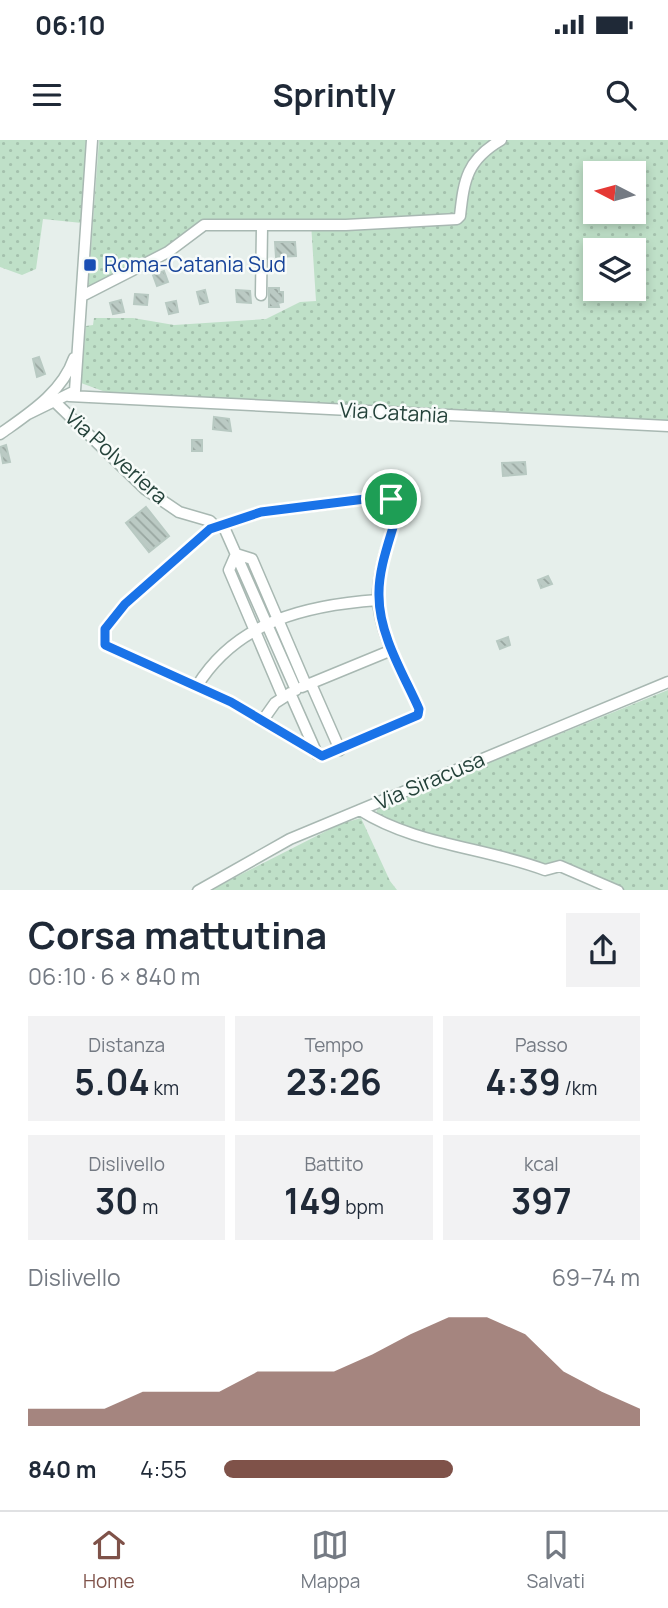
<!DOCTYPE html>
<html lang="it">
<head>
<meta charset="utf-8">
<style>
  :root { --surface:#fff; --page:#f2f2f3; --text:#1f2937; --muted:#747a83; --line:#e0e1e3; --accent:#7f5249 }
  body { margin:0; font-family:Manrope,sans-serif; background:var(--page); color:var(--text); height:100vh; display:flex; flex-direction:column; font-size:26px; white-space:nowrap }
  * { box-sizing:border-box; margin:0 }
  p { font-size:23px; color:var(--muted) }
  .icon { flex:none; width:38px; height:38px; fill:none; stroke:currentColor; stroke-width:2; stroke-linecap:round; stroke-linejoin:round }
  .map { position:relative; height:750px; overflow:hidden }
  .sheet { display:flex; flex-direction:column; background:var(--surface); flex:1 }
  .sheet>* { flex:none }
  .needle { width:46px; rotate:276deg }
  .buttons { position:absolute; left:583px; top:21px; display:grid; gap:14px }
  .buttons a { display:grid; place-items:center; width:63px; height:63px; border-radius:0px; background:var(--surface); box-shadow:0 4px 10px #0003; font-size:35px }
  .pin { position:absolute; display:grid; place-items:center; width:60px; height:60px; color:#fff; margin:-30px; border:4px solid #fff; border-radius:50%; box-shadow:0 2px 7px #0007 }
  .round { display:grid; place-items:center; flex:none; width:74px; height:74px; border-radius:0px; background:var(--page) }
  .summary { display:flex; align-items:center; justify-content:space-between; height:119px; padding:0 28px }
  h1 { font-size:38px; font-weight:700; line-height:52px }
  .figures { display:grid; grid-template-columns:repeat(3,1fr); gap:10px; height:119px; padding:7px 28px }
  .figures div { display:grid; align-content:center; border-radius:0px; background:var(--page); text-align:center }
  .figures b { font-size:35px; font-weight:700 }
  .figures small { font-size:19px; font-weight:400 }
  .figures p { font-size:19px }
  .chart { height:196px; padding:14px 28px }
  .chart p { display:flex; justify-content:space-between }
  .chart svg { width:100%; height:126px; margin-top:7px; fill:var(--accent); opacity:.7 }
  ul { padding:0 28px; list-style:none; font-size:23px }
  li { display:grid; grid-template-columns:112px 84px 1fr; align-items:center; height:52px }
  li i { height:18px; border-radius:9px; background:var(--accent) }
  .status { display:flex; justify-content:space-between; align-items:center; height:49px; padding:0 35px; background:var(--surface); direction:ltr }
  .status svg { height:19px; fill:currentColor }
  header { display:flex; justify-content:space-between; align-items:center; height:91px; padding:0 28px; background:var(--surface); font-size:32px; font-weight:700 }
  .dock { display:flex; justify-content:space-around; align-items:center; height:98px; border-top:2px solid var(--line); background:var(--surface); font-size:19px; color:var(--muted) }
  .dock a { display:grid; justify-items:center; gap:4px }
  .dock .on { color:var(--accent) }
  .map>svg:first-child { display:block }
</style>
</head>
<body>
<div class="status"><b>06:10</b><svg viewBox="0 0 49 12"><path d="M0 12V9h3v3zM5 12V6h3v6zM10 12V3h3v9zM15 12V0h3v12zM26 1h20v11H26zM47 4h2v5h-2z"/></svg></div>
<header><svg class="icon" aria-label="menu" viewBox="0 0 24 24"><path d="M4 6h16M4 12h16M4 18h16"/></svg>Sprintly<svg class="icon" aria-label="search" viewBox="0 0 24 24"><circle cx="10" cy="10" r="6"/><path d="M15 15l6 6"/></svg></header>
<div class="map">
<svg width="668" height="751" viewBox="0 0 668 751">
  <defs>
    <pattern id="grass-dots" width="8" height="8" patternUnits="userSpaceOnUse" patternTransform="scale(1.75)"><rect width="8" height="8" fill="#bfe0c8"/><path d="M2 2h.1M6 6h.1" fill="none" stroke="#a4c1ad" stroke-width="1.8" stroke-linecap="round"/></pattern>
    <pattern id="building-back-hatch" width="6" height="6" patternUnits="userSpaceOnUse" patternTransform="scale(1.75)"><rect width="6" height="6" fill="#bbcac4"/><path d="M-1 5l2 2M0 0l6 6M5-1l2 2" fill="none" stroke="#98a6a0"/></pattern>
  </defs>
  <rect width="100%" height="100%" fill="#e6efeb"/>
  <path fill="url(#grass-dots)" fill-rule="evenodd" d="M0 0H86L82 83 43 79 36 129 22 135 0 127Z
    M99 0H668V282L111 254 81 243 86 186 93 185 94 178H133L174 185 266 179 300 162 316 161 311 83 218 82 88 149ZM595 33H634V72H595ZM595 110H634V149H595Z
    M668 550V750H623L615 743 415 692 375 675 378 668Z
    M361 678 390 741 397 750H210L340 684Z"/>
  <path fill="url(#building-back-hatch)" stroke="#b8c9c2" stroke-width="2" d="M275 102H295L296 116 276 117Z
    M164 131 168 142 157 146 153 135Z
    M269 148H279V152H283V162L278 163 279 167H269Z
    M205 150 208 162 200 164 197 152Z
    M236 150 250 151 251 163 237 162Z
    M135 154 148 155 147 165 134 164Z
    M121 160 124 172 113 174 110 163Z
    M176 161 178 172 169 174 166 163Z
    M39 217 45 234 37 237 33 219Z
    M214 277 229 279 231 291 213 289Z
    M192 300H202V311H192Z
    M6 305 10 322 3 323 0 307Z
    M525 322 526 334 503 336 502 323Z
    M146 367 169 396 149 412 126 383Z
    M377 369H387L386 381 376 380Z
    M548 436 552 444 541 448 538 440Z
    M508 497 510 505 500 509 497 501Z"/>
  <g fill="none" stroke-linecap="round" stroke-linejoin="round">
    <defs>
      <path id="minor" d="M261 155 262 87
        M82 156 168 112 204 85H346L457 79 460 76C464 39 467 20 501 0
        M69 256 668 286
        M55 262 145 349 179 372 210 381 216 387
        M28 274 75 251 92 0
        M0 294C28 274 62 253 74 218
        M365 359 396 360 399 366C392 395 378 426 378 457 379 495 404 535 419 569L418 575 322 616 231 562 105 505V489L125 464 210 389 261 372Z
        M223 385 296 550
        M311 544 340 610
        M197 546C237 481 307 465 378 460
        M302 547 392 510
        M290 553 317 614
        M283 557 229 430 236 414 252 419 306 545
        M263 580 275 563 289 554
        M360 670C415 705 484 707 545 730L560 726 618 751
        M198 751 290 699 668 542"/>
    </defs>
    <use href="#minor" stroke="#a8b8b2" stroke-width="13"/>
    <use href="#minor" stroke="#fff" stroke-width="10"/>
  </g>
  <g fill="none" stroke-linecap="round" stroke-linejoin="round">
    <defs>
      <path id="route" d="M365 359 396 360 399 366C392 395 378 426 379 456 379 495 404 535 419 569L418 575 322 616 231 562 105 505V489L125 464 210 389 261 372Z"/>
    </defs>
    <use href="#route" stroke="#fff" stroke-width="14"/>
    <use href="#route" stroke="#1a73e8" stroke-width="9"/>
  </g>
  <rect fill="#1a4fb4" stroke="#f7fbf9" stroke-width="2.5" x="83" y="118" width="14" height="14" rx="3.5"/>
  <g text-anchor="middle" stroke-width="5" stroke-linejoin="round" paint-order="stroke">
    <g font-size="21" fill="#164399" stroke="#f7fbf9" text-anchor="start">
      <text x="104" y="132">Roma-Catania Sud</text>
    </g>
    <g font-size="21" fill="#24423a" stroke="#f7fbf9">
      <text transform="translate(394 273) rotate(3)" y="7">Via Catania</text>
      <text transform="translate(116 317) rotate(42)" y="7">Via Polveriera</text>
      <text transform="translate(430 641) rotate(-23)" y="7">Via Siracusa</text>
    </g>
  </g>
</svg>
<div class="buttons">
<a><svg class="needle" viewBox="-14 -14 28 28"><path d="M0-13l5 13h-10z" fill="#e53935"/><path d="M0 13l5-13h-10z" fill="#747a83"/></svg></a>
<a><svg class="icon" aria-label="layers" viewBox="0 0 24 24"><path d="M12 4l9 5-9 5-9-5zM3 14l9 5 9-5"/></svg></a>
</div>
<div class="pin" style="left:391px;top:359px;background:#1e9e55"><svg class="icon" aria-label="arrive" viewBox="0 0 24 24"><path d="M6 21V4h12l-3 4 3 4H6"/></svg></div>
</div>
<section class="sheet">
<div class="summary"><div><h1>Corsa mattutina</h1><p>06:10 · 6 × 840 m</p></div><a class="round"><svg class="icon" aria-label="share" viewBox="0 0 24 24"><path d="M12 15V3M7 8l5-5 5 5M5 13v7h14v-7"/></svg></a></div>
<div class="figures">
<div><p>Distanza</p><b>5.04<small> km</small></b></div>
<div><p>Tempo</p><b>23:26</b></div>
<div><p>Passo</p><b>4:39<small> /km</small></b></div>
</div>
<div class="figures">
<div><p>Dislivello</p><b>30<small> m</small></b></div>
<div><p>Battito</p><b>149<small> bpm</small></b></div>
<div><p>kcal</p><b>397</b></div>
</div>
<div class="chart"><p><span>Dislivello</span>69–74 m</p>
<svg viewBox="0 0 160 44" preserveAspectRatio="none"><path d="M0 44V38L10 38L20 38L30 32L40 32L50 32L60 25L70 25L80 25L90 19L100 12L110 6L120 6L130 12L140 25L150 32L160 38V44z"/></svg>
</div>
<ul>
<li><b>840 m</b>4:55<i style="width:55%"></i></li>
</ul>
</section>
<nav class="dock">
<a class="on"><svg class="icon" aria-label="home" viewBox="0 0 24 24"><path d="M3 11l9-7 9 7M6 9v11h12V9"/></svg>Home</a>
<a><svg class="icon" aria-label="map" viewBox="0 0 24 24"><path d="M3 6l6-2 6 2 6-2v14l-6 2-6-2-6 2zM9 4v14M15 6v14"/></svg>Mappa</a>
<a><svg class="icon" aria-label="saved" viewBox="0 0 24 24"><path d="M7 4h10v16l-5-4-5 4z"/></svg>Salvati</a>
</nav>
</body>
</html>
